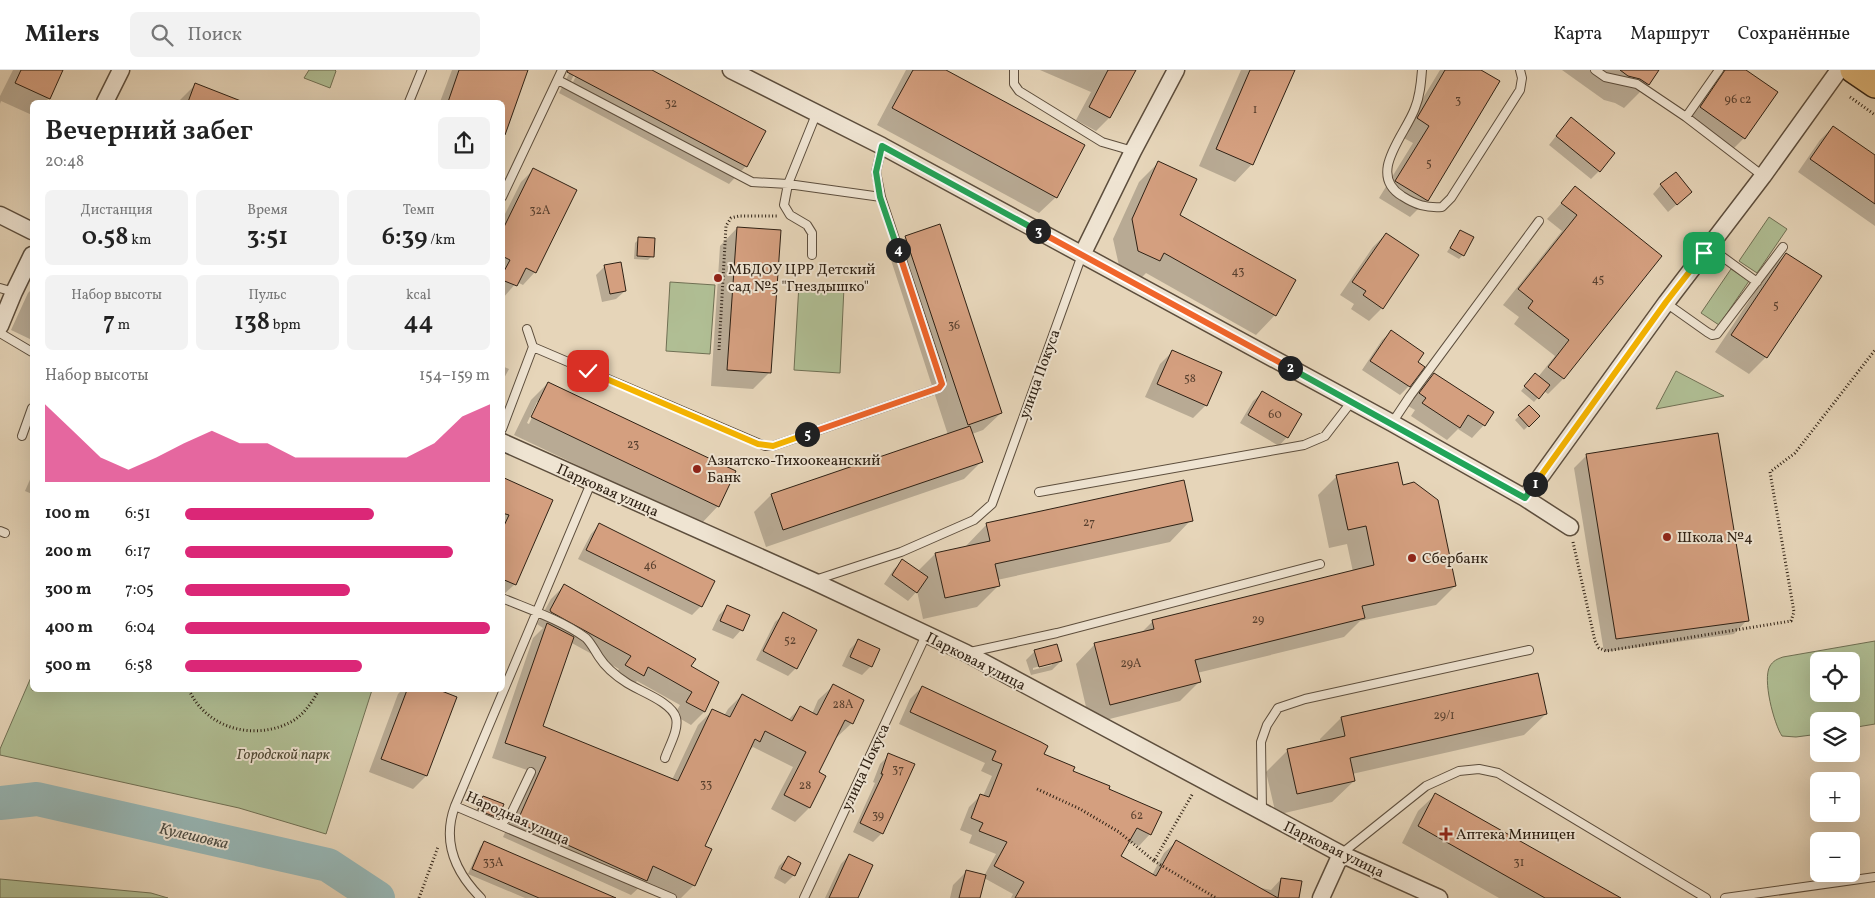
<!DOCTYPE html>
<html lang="ru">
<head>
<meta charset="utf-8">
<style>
  :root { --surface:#fff; --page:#f2f2f2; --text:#222; --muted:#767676; --line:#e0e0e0; --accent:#db2777 }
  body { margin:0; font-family:Vollkorn,serif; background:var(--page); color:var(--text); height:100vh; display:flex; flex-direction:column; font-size:19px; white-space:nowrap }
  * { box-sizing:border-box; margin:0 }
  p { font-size:16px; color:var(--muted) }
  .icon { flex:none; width:28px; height:28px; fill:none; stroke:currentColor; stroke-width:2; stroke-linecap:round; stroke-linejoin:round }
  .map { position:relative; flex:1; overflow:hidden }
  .panel { position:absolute; left:30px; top:30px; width:475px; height:592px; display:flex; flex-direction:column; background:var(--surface); border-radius:8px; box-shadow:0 5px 20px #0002 }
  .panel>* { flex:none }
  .tools { position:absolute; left:1810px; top:582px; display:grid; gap:10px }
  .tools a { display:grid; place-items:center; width:50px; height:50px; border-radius:8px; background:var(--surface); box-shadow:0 5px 20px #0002; font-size:25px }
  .pin { position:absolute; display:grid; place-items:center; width:42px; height:42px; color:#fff; margin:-21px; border-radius:10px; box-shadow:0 2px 8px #0006 }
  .km { position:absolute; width:25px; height:25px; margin:-12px; border-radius:50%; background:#222; color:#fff; font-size:14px; line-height:25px; text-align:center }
  .round { display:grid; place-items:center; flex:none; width:52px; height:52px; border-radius:8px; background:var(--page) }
  .summary { display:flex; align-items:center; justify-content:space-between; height:85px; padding:0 15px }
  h1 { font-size:28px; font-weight:600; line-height:38px }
  .stats { display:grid; grid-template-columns:repeat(3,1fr); gap:8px; height:85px; padding:5px 15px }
  .stats div { display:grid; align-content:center; border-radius:8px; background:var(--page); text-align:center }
  .stats b { font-size:25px; font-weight:600 }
  .stats small { font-size:14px; font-weight:400 }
  .stats p { font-size:14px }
  .chart { height:140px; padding:10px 15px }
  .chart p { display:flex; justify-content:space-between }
  .chart svg { width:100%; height:90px; margin-top:5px; fill:var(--accent); opacity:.7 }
  ul { padding:0 15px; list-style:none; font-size:16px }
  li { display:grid; grid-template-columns:80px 60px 1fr; align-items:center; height:38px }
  li i { height:12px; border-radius:6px; background:var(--accent) }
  header { display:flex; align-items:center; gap:30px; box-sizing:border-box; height:70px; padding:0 25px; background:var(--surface); border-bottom:1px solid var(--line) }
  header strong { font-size:24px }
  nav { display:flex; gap:28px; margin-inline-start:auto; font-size:18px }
  .search { width:350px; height:45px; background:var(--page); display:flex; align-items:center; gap:12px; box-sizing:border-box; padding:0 18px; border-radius:8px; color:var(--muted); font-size:19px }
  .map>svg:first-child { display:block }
</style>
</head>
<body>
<header>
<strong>Milers</strong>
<div class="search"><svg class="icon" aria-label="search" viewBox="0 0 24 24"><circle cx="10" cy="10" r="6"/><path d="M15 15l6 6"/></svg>Поиск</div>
<nav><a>Карта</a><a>Маршрут</a><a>Сохранённые</a></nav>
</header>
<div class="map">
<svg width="1875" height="828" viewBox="0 0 1875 828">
  <rect width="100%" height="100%" fill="#e6d5b9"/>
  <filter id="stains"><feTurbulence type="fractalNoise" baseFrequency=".004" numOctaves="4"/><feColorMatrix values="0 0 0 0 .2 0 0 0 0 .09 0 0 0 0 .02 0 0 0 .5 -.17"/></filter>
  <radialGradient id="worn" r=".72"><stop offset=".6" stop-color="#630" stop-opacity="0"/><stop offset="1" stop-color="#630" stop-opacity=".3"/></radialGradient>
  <path fill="#b0be94" stroke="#707054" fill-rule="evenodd" d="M309 0H335L336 1 330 18 304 8Z
    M1769 147 1787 159 1757 203 1739 191Z
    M1731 199 1749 211 1719 255 1701 243Z
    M670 212 715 215 710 284 666 281Z
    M799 214 844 217 840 303 794 300Z
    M1676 301 1724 326 1656 339Z
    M1875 571V654L1851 658V651H1819V664L1796 667 1782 666C1774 654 1762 609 1770 596 1773 591 1777 589 1783 587ZM1851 591V624H1819V591Z
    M32 605V620H372L326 764 239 738 0 685V679Z
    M0 809 151 823 168 828H0Z"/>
  <path fill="#0003" fill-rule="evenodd" d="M13 0H62L49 28 45 32H32V45L1 31 0 34V26Z
    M452 0H526L502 67V32H440Z
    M571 0H576L571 11 573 12 579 0H650L746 96 729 114 559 23Z
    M906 0H943L1056 127 1039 143 877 55Z
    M1040 0H1125L1132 4 1109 48 1096 61 1076 50 1091 22Z
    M1241 0H1293L1252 94 1235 112 1199 96Z
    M1440 0H1479L1427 130 1410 147 1379 128 1413 73 1400 66Z
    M1562 0H1658L1648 14 1624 38 1615 33 1604 30Z
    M1722 0H1744V68L1731 81 1688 50Z
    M195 15 242 32H178Z
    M1563 57 1599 101 1591 109 1549 75Z
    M1833 57 1875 87V156L1798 102 1820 70Z
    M1158 93 1179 146 1275 245 1256 265 1146 203 1140 209 1120 200 1113 169 1139 112Z
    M534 99 535 202 523 215 517 212 503 228 502 150 521 112Z
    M1661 115 1691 122 1668 142 1653 124Z
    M1575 118 1660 186 1563 309 1548 324 1544 321 1534 332 1521 321 1531 309 1538 307 1555 286 1514 254 1519 247 1503 235 1562 161 1547 149Z
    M737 158 770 302 753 319 711 316 720 176Z
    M1461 161 1463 185 1459 189 1447 182Z
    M1386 164 1382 238 1369 251 1351 239 1354 234 1340 225 1373 177Z
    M906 167 1001 343 983 360 972 364 981 392 964 409 766 477 754 442 771 425 948 365 889 184Z
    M639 169 652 186 648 190 634 189 635 173Z
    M1786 184 1820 207 1766 287 1749 304 1715 282 1769 201Z
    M605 196 625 221 616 229 602 232 596 205Z
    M32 219V270L11 260 28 223Z
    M1391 262 1416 293 1409 316 1400 325 1362 300 1382 270Z
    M1173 281 1206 335 1193 348 1145 327 1160 294Z
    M502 296 509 299 502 312Z
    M1434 305 1493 342 1484 355 1472 368 1458 359 1447 370 1411 346 1415 340 1408 336 1422 317Z
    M548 313 734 402 718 436 701 454 514 365 531 330ZM537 332H539L529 354 527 353Z
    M1262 323 1287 367 1279 376 1240 353 1253 331Z
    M1529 336 1538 346 1524 360 1515 350Z
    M1587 385 1747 550 1734 564 1604 582 1574 398Z
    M32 405V424L25 421Z
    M1337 406 1402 416 1455 516 1436 535 1360 551 1344 567 1197 603 1199 612 1180 631 1090 654 1076 594 1095 574 1140 564 1153 551 1353 502 1347 474 1329 478 1318 425Z
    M502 409 551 430 515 514 502 526Z
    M1191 450 1170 472 997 510 998 516 977 537 923 549 917 521 908 531 884 514 894 499 903 491 918 501 935 484 965 477 987 454Z
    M599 455 713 511 701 536 692 545 578 489 591 464Z
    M564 516 690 597 718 612 704 642 691 655 674 645 680 635 637 611 630 618 613 608 619 599 570 572 541 657 672 710 698 655 713 640 724 646 728 639 742 625 788 650 800 638 812 644 818 630 833 616 852 653 837 667H836L817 703 809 738 795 752 771 739 793 697 753 677 747 683 703 776 694 815 681 828H677L644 813 631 825 503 767 533 702 492 688 533 568 543 558 537 554 551 529Z
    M727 537 741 560 733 569 712 560 719 545Z
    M784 544 796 598 788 606 756 590 775 552Z
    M859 570 871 596 862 605 842 596 850 579Z
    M1035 581 1061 591 1052 600 1031 605 1026 590ZM1052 593V595L1033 600V598Z
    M922 617 1072 702 1108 720 1150 764 1139 776 1128 771 1120 786 1152 805 1164 783 1176 772 1256 817 1271 820 1281 809 1297 828H1011L1013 824 984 808 979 828H950L953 815 966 802 984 806 996 784 969 773 972 765 960 760 969 737 981 725 983 726 992 706 981 701 985 693 899 654 910 629Z
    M402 620H435L426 706 413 719 369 702 398 624Z
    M1546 644 1524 665 1352 704 1354 711 1332 732 1276 745 1266 702 1288 680 1320 673V669L1341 648Z
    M889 685 882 763 873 772 853 762 875 713 873 712 880 694Z
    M1435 725 1619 828H1499L1402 773 1418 741Z
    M484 728 497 748 493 752 475 744 480 731Z
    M484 773 613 828H525L468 804 480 777Z
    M849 785 846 828H825L841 794Z
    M788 787 794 805 785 814 774 808 779 796Z"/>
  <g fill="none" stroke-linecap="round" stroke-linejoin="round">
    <path stroke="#97b7b6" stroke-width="34" d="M0 733 37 729 328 795 378 828"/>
  </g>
  <path fill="#d49f7f" stroke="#2f2114" d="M21 0H63L50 29 15 13Z
    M459 0H528L505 65 502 64V32H448Z
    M568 0H652L766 61 747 97 567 2Z
    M913 0H946L1085 75 1057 128 892 38Z
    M1108 0H1136L1110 48 1089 37Z
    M1250 0H1295L1253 95 1216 79Z
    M1445 0H1481L1500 11 1428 131 1395 111 1429 56 1417 48Z
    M1620 0H1659L1649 15 1640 9 1628 6Z
    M1725 0H1746L1778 22 1745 69 1700 37Z
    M195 13 241 31V32H188Z
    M1571 47 1615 83 1600 102 1556 66Z
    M1833 56 1875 85V134L1810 89Z
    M1158 91 1197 109 1180 145 1296 210 1276 246 1164 183 1160 191 1138 181 1132 149Z
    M533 98 577 120 536 203 526 198 517 216 502 210V205L510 190 502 186V161Z
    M1676 102 1692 122 1677 135 1660 114Z
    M1575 116 1662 186 1564 309 1548 297 1569 270 1528 238 1533 231 1518 219 1577 145 1561 133Z
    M940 154 1002 343 968 355 905 166Z
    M737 157 781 160 771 303 727 300Z
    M1460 160 1474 167 1464 186 1450 178Z
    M1386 163 1419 185 1383 239 1363 225 1366 221 1352 212Z
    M638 167 655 168 654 187 637 186Z
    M1786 183 1822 206 1767 288 1731 265Z
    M621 192 626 221 610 224 604 195Z
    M1391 260 1424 283 1418 292 1425 297 1410 317 1370 291Z
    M1172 280 1222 302 1207 336 1157 314Z
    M1434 303 1494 342 1485 356 1468 345 1460 358 1422 333 1426 328 1419 323Z
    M1535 303 1550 315 1539 329 1524 316Z
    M548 312 736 401 719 437 531 347Z
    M1262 321 1302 344 1288 368 1248 345Z
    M1529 335 1540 346 1529 357 1518 345Z
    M970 356 983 392 783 460 771 424Z
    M1718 363 1749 551 1616 569 1586 384Z
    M1398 392 1403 415 1414 412 1438 430 1456 516 1362 536 1365 548 1195 590 1201 612 1110 635 1094 573 1154 559 1152 550 1374 495 1366 456 1348 460 1336 405Z
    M502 407 553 430 516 515 502 509V460L509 445 502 443Z
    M1184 410 1193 451 995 494 1000 516 945 528 935 483 990 471 986 453Z
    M599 453 715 511 702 537 586 480Z
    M902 489 928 507 917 523 892 505Z
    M564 514 696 589 691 596 719 612 705 642 686 632 692 622 648 597 644 606 625 595 631 586 551 542 550 540Z
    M727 535 750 545 743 561 720 551Z
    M783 542 817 560 797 599 763 581Z
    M547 553 574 567 543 656 678 711 712 639 730 647 742 624 792 651 800 636 817 645 833 614 864 630 853 654 845 650 819 702 826 706 810 738 784 725 806 682 765 661 760 672 755 669 705 776 712 779 695 816 653 796 647 811 517 752 546 687 505 673Z
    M858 569 880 579 872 597 850 587Z
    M1057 574 1062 591 1039 597 1034 580Z
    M1538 603 1547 644 1350 688 1355 711 1297 724 1287 679 1345 666 1341 647Z
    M922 616 1041 672 1048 676 1044 684 1075 697 1073 701 1110 716 1109 719 1162 742 1151 765 1137 758 1121 786 1156 806 1176 770 1278 828 1281 808 1302 811 1299 828H1015L1024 812 994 796 1007 772 979 761 983 753 971 748 980 724 989 727 1002 694 992 690 996 681 910 642Z
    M407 620H439L457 627 427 706 381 689Z
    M888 683 915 694 883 764 860 753 883 704H881Z
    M1435 723 1621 828H1545L1418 756Z
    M483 726 504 734 498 748 478 740Z
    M484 771 514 784 616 828H539L472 799Z
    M849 784 873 795 858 828H829Z
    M788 786 801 793 795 806 781 799Z
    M966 800 986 805 980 828H959Z"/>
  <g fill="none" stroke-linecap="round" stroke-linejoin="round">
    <defs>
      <path id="service" d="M1014 0V14L1019 21 1102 72 1133 81
        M1422 0C1421 13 1420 26 1415 38 1406 64 1366 104 1402 126 1416 135 1426 138 1442 137L1451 128 1520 20 1522 8 1520 0
        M1595 0 1605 7 1637 14 1686 47 1763 106
        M558 10 752 112 788 114 881 127
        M409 32 422 0
        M1686 47 1719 0
        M502 127 562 0
        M1709 177 1757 212
        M812 185V163L807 155 790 145 784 135 788 114 817 42
        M0 218 14 222
        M1666 233 1707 262 1712 265 1717 264 1783 177
        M0 263 32 282
        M533 277 765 376H773L939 318 942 314 941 307 881 127 876 102 882 76
        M1392 353 1410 326 1539 151
        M502 359 533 277 527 259
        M22 366 32 338
        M591 413 455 736 672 828
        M1039 422 1304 375 1325 366 1352 331
        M0 461 5 463
        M815 510 901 482 974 450 992 434 1082 185
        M502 528C531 540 561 550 586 568 591 573 595 581 599 587 606 598 616 606 627 613 639 621 672 632 676 648 679 660 669 676 665 688
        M970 582 1057 563 1320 494
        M455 736C442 771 455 802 481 828
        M1262 741 1261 672 1267 655 1278 638 1305 629 1529 580
        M500 755 511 744 531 702
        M1341 784 1426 716 1459 701 1479 699 1498 703 1706 828
        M804 828 926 565
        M1725 828 1875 807"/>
      <path id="minor" d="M731 0 882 76 1392 353 1525 428 1570 457
        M105 32 121 0
        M0 145 32 161
        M1082 185 1133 81 1176 0
        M0 256 14 222 32 185
        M502 372 813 511 966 583 1341 784 1439 828
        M1525 428 1666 233 1763 106 1839 0
        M1321 828 1341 784"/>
      <path id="primary" d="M1853 0 1875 15"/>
    </defs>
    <use href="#service" stroke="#5d4e3d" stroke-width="10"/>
    <use href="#minor" stroke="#5d4e3d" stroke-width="19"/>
    <use href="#primary" stroke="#2f2114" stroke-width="28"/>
    <path stroke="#2f2114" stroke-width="3" stroke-dasharray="1 2.5" stroke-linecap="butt" d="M1850 27 1875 45
      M719 280 726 156 731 148 739 146H777
      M1573 472 1595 571 1599 578 1606 581 1791 551 1794 542 1770 402 1795 383 1875 280
      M189 620C207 659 254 671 291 652 304 645 312 632 319 620
      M1037 719 1080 739 1119 762 1154 791 1193 723
      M1154 791 1216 828
      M419 828 438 777"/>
    <use href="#service" stroke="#efe4d2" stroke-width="8"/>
    <use href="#minor" stroke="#efe4d2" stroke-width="16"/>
    <use href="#primary" stroke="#e3ba7c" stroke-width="25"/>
  </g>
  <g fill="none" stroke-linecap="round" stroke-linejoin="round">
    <defs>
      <path id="split-1" d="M1535 414 1666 232 1704 183"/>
      <path id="split-2" d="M1290 298 1525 428 1535 414"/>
      <path id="split-3" d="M1038 161 1290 298"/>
      <path id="split-4" d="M898 180 880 127 876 102 882 76 1038 161"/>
      <path id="split-5" d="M807 364 939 318 942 314 898 180"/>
      <path id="split-6" d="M588 301 758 374 773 376 807 364"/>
    </defs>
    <use href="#split-1" stroke="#fff" stroke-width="10"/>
    <use href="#split-2" stroke="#fff" stroke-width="10"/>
    <use href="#split-3" stroke="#fff" stroke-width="10"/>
    <use href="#split-4" stroke="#fff" stroke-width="10"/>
    <use href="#split-5" stroke="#fff" stroke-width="10"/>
    <use href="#split-6" stroke="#fff" stroke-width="10"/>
    <use href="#split-1" stroke="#f5b400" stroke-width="6"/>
    <use href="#split-2" stroke="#22a559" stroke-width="6"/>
    <use href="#split-3" stroke="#f0652b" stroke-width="6"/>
    <use href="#split-4" stroke="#22a559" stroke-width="6"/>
    <use href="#split-5" stroke="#f0652b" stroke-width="6"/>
    <use href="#split-6" stroke="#f5b400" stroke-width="6"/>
  </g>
  <g fill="#8f2418" stroke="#efe4d2" stroke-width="2">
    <circle cx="718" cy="208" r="5"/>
    <circle cx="697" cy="399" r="5"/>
    <circle cx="1667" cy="467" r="5"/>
    <circle cx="1412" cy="488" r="5"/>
    <path d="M1443.5 756.5h5v5h5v5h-5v5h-5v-5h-5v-5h5z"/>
  </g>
  <g text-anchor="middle" stroke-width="4" stroke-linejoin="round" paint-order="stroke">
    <g font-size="12" fill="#58402f">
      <text x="1738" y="33">96 с2</text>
      <text x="1458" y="34">3</text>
      <text x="671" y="37">32</text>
      <text x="1255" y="43">1</text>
      <text x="1429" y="97">5</text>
      <text x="540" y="144">32А</text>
      <text x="1238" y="205">43</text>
      <text x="1598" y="213">45</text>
      <text x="1776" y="239">5</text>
      <text x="954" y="259">36</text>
      <text x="1190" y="312">58</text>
      <text x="1275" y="348">60</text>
      <text x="633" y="378">23</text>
      <text x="1089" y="456">27</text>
      <text x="650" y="499">46</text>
      <text x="1258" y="553">29</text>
      <text x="790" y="574">52</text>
      <text x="1131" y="597">29А</text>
      <text x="843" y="638">28А</text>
      <text x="1444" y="649">29/1</text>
      <text x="898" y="703">37</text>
      <text x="706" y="718">33</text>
      <text x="805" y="719">28</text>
      <text x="878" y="749">39</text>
      <text x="1137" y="749">62</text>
      <text x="493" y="796">33А</text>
      <text x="1519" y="796">31</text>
    </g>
    <g font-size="15" fill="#2f2114" stroke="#efe4d2" text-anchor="start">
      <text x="728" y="204">МБДОУ ЦРР Детский<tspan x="728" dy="17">сад №5 "Гнездышко"</tspan></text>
      <text x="707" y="395">Азиатско-Тихоокеанский<tspan x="707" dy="17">Банк</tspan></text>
      <text x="1677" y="472">Школа №4</text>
      <text x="1422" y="493">Сбербанк</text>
      <text x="1456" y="769">Аптека Миницен</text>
    </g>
    <g font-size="15" fill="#2f2114" stroke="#efe4d2">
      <text transform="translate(1039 304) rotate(-70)" y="5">улица Покуса</text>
      <text transform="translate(608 420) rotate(24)" y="5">Парковая улица</text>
      <text transform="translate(976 591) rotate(27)" y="5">Парковая улица</text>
      <text transform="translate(865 697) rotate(-65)" y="5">улица Покуса</text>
      <text transform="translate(518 748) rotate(24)" y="5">Народная улица</text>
      <text transform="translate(1334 779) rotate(26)" y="5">Парковая улица</text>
    </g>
    <g font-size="15" font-style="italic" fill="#4f4834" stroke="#efe4d2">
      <text x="283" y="689">Городской парк</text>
    </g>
    <g font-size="16" font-style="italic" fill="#4e4e45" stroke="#efe4d2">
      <text transform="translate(194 765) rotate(13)" y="6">Кулешовка</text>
    </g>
  </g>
  <rect width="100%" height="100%" filter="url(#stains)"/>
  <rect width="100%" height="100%" fill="url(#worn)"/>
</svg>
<div class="tools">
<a><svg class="icon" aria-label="locate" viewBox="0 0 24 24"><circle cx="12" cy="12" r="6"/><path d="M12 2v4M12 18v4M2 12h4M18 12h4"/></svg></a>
<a><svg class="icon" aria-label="layers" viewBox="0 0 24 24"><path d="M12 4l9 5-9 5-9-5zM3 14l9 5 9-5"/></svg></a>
<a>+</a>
<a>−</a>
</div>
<div class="pin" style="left:1704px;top:183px;background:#1e9e55"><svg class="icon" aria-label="arrive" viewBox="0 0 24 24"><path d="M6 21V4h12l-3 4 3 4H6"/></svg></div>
<div class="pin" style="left:588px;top:301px;background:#d93025"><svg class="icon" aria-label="check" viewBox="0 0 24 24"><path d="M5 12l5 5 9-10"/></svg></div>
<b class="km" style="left:1535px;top:414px">1</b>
<b class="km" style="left:1290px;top:298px">2</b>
<b class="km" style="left:1038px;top:161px">3</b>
<b class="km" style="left:898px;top:180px">4</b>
<b class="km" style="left:807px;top:364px">5</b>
<section class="panel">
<div class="summary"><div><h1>Вечерний забег</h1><p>20:48</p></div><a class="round"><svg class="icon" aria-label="share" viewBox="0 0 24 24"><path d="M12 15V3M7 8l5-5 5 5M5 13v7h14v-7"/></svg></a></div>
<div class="stats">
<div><p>Дистанция</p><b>0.58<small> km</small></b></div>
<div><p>Время</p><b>3:51</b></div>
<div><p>Темп</p><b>6:39<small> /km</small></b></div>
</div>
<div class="stats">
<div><p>Набор высоты</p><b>7<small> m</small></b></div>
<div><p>Пульс</p><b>138<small> bpm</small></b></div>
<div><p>kcal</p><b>44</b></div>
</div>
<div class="chart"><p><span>Набор высоты</span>154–159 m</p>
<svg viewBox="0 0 160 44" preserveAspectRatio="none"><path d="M0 44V6L10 19L20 32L30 38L40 32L50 25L60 19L70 25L80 25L90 32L100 32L110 32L120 32L130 32L140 25L150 12L160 6V44z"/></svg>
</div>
<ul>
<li><b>100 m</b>6:51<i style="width:62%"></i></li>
<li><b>200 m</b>6:17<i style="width:88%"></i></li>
<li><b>300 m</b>7:05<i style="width:54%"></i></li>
<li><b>400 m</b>6:04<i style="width:100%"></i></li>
<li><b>500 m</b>6:58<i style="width:58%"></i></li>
</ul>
</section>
</div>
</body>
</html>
